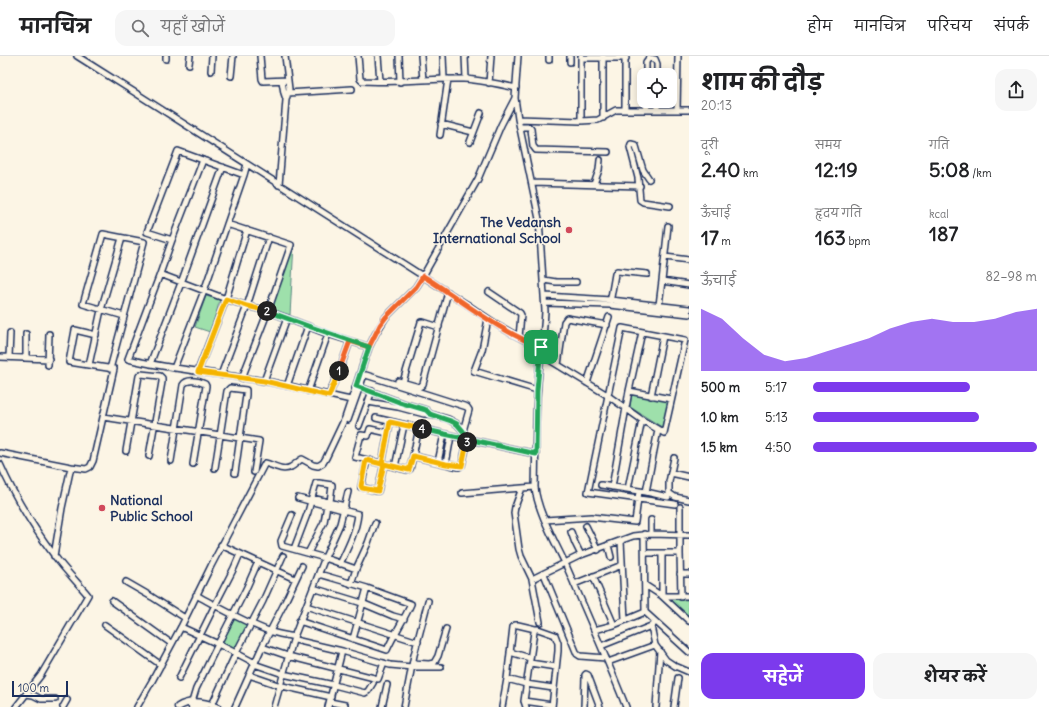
<!DOCTYPE html>
<html lang="hi">
<head>
<meta charset="utf-8">
<style>
  :root { --surface:#fff; --page:#f6f6f6; --text:#202124; --muted:#757577; --line:#e0e0e0; --accent:#7c3aed }
  body { margin:0; font-family:Delius,"Playpen Sans Deva",sans-serif; background:var(--page); color:var(--text); height:100vh; display:flex; flex-direction:column; font-size:15px; white-space:nowrap }
  * { box-sizing:border-box; margin:0 }
  p { font-size:13px; color:var(--muted) }
  .icon { flex:none; width:22px; height:22px; fill:none; stroke:currentColor; stroke-width:2; stroke-linecap:round; stroke-linejoin:round }
  .map { position:relative; flex:1; overflow:hidden }
  .side { display:flex; flex-direction:column; background:var(--surface); width:360px }
  .side>* { flex:none }
  .tools { position:absolute; left:637px; top:12px; display:grid; gap:8px }
  .tools a { display:grid; place-items:center; width:40px; height:40px; border-radius:8px; background:var(--surface); box-shadow:0 2px 10px #0003; font-size:20px }
  .scale { position:absolute; left:12px; bottom:10px; width:56px; box-sizing:border-box; padding-left:4px; border:2px solid #1b2f5e; border-top:0; font-size:11px; line-height:14px; white-space:nowrap; color:#1b2f5e; -webkit-text-stroke:3px #fcf5e5; paint-order:stroke }
  .pin { position:absolute; display:grid; place-items:center; width:34px; height:34px; color:#fff; margin:-17px; border-radius:8px; box-shadow:0 2px 6px #0006 }
  .km { position:absolute; width:20px; height:20px; margin:-10px; border-radius:50%; background:#222; color:#fff; font-size:11px; line-height:20px; text-align:center }
  .round { display:grid; place-items:center; flex:none; width:42px; height:42px; border-radius:12px; background:var(--page) }
  .summary { display:flex; align-items:center; justify-content:space-between; height:68px; padding:0 12px }
  h1 { font-size:22px; font-weight:700; line-height:30px }
  .metrics { display:grid; grid-template-columns:repeat(3,1fr); gap:6px; height:68px; padding:4px 12px }
  .metrics div { display:grid; align-content:center }
  .metrics b { font-size:20px; font-weight:700 }
  .metrics small { font-size:11px; font-weight:400 }
  .metrics p { font-size:11px }
  .chart { height:112px; padding:8px 12px }
  .chart p { display:flex; justify-content:space-between }
  .chart svg { width:100%; height:72px; margin-top:4px; fill:var(--accent); opacity:.7 }
  .button { display:flex; gap:8px; margin-top:auto; padding:8px 12px }
  .button a { flex:1; height:46px; border-radius:12px; background:var(--accent); color:#fff; font-size:16px; font-weight:700; line-height:46px; text-align:center }
  .button a+a { background:var(--page); color:var(--text) }
  ul { padding:0 12px; list-style:none; font-size:13px }
  li { display:grid; grid-template-columns:64px 48px 1fr; align-items:center; height:30px }
  li i { height:10px; border-radius:5px; background:var(--accent) }
  header { display:flex; align-items:center; gap:24px; box-sizing:border-box; height:56px; padding:0 20px; background:var(--surface); border-bottom:1px solid var(--line) }
  header strong { font-size:19px }
  nav { display:flex; gap:22px; margin-inline-start:auto; font-size:14px }
  .search { width:280px; height:36px; background:var(--page); display:flex; align-items:center; gap:10px; box-sizing:border-box; padding:0 14px; border-radius:12px; color:var(--muted); font-size:15px }
  main { display:flex; flex:1; min-height:0 }
  .map>svg:first-child { display:block }
</style>
</head>
<body>
<header>
<strong>मानचित्र</strong>
<div class="search"><svg class="icon" aria-label="search" viewBox="0 0 24 24"><circle cx="10" cy="10" r="6"/><path d="M15 15l6 6"/></svg>यहाँ खोजें</div>
<nav><a>होम</a><a>मानचित्र</a><a>परिचय</a><a>संपर्क</a></nav>
</header>
<main>
<div class="map">
<svg width="689" height="651" viewBox="0 0 689 651">
  <rect width="100%" height="100%" fill="#fcf5e5"/>
  <filter id="ink" filterUnits="userSpaceOnUse"><feTurbulence type="fractalNoise" baseFrequency=".025" numOctaves="2"/><feDisplacementMap in="SourceGraphic" scale="8" xChannelSelector="R" yChannelSelector="G"/><feConvolveMatrix kernelMatrix="1 2 1 2 8 2 1 2 1" color-interpolation-filters="sRGB"/></filter>
  <g filter="url(#ink)">
    <path fill="#9ee0ab" stroke="#5c8884" d="M294 188 290 259 270 253Z
      M206 240 220 244 210 276 195 271Z
      M632 337 671 344 665 373 630 351Z
      M672 543 689 544V563L673 548Z
      M233 560 249 567 236 595 221 588Z"/>
    <g fill="none" stroke-linecap="round" stroke-linejoin="round">
      <defs>
        <path id="minor" d="M77 0C184 67 290 136 396 203 420 218 444 234 468 249 491 265 515 281 541 291
          M260 0 262 23 263 25 288 24
          M358 0 360 23 362 25C396 27 430 22 464 23 481 24 499 28 516 32
          M378 0 380 25
          M399 0 400 26
          M421 0 423 24
          M443 0 444 23
          M465 0 466 23
          M518 0 515 42 518 63 539 163 545 255C544 279 540 302 538 326 535 360 536 396 535 431 537 454 555 486 565 507 586 555 607 603 626 651
          M581 2H626
          M166 3V0
          M549 4V0
          M570 6V0
          M189 8 190 0
          M211 15 212 0
          M646 19V6L649 2 655 3 657 8V19
          M231 20 233 0
          M282 25 284 37 286 43
          M489 27 491 0
          M288 37 352 33
          M646 45 647 54
          M625 54V0
          M657 54V45
          M677 54 678 0
          M603 62V0
          M518 63 581 65 598 64 616 54H689
          M581 65V0
          M441 68 473 76
          M520 71H529L531 73 533 90 536 94 608 96
          M440 79 448 23
          M470 86 481 57
          M203 104 172 184 160 218 128 303C173 314 219 317 264 325 293 330 322 338 351 344
          M649 123 643 114 636 90 635 89 631 88 630 91 638 122 640 144 643 146 670 150
          M532 127 640 130
          M594 128 599 114 600 104
          M279 129 286 44 289 33 285 0
          M227 168 291 189 268 255 242 322
          M172 184 147 176 178 95 244 119
          M665 201 689 204
          M160 218 226 243 247 250 268 255 328 278 369 291
          M544 224 556 226H576
          M662 225 668 170
          M489 236 520 257 521 259 519 281
          M545 240 611 244 689 253
          M545 247 610 249 689 258
          M610 247 615 218 617 215 647 218
          M659 249 662 225 689 229
          M488 263 482 294 474 315 537 334
          M540 298 607 339 642 364 664 377 685 284 622 272 588 436 675 448
          M0 301 49 303
          M9 301 10 277
          M26 302V278
          M150 308 181 227 223 111
          M48 309 49 278
          M89 309 101 254 122 182
          M558 309 564 266 567 262 607 269
          M174 312 204 235 244 119 247 108
          M110 313 144 186 103 178 83 248 124 260
          M198 315 226 243 247 174
          M221 319 247 250 269 181
          M264 325 287 262
          M398 325 419 331 421 330 423 328 448 236
          M403 326 421 266H423L439 271
          M587 327 609 261
          M287 330 308 270
          M357 330 399 346 426 354 430 358
          M308 335 328 278
          M629 335 671 343
          M329 339 341 310 350 285
          M651 340 663 280
          M368 346 398 351 424 358H430L448 363 457 368 463 375 468 383 462 409 459 411 413 400 410 413 408 414 355 401 361 379 368 380 370 373 388 377
          M103 361 259 385 254 416
          M376 362 444 378 536 398
          M348 364 364 319H366L467 351 469 354 463 375
          M359 370 372 335
          M126 395 139 320 141 318 160 320 162 322V326L149 400
          M0 397 71 411 86 413 90 411 93 405 114 313 69 306 75 274 96 279
          M413 400 419 372
          M674 402 669 426V437L675 441 689 444
          M367 404 361 431 376 435H378L384 408
          M171 405 183 329C187 322 199 325 205 328L206 330 193 408
          M438 406 444 378
          M0 408C14 440 33 471 54 499 64 513 77 526 88 539L41 619 16 651
          M382 408 390 366
          M446 408 451 380
          M395 411 404 369
          M215 412 227 335 230 332 246 334V339L235 417
          M671 417 689 421
          M601 429 646 436 668 441
          M535 431 522 432 515 451 514 457 519 493 521 500 532 523 540 566
          M612 431 629 335 642 276
          M628 433 642 364
          M646 436 658 374
          M462 437 522 432
          M298 442 358 458C356 476 348 491 340 508
          M312 442 345 450
          M680 451V497L681 541
          M292 459 281 485 282 490 325 502 356 513 368 487 375 467
          M545 464 591 461 635 466 639 435
          M651 464V478
          M586 470 598 494
          M571 476 575 487 581 499
          M621 485 625 564
          M221 489 258 506
          M608 489 611 501
          M294 493 308 456 316 427H319L332 429V430L330 446
          M308 497 324 466 327 449
          M645 497H680
          M54 500 62 452 71 411
          M544 518 577 598 580 600 606 602
          M680 518H689
          M593 520 614 569
          M532 523 581 499 633 480 651 478 689 479
          M126 526 152 541 185 562
          M351 528 356 513
          M574 528 622 509
          M645 529 662 540V497
          M313 532 362 547 393 560 404 563
          M196 539C220 552 244 566 269 575 277 578 286 579 294 581L295 584 342 595 390 609 412 611H441
          M689 540H662L689 565
          M112 545 172 588
          M306 550 418 586
          M645 556 689 596
          M299 565 387 594C394 578 404 564 411 548L367 532 319 518
          M105 569 161 609
          M651 570 655 589 666 604 675 610 689 616
          M181 571 218 588 246 533 258 506 295 523
          M594 574 614 569 645 556 644 478
          M353 583 367 532
          M601 590 651 570 656 566
          M262 591 288 600 378 623 384 607
          M510 596 530 602
          M608 606 655 589
          M255 607 236 597 263 545 283 500
          M413 607 429 608 434 607 438 600 446 573
          M530 607 556 611
          M254 608 283 618 334 629 365 637 368 635 373 627
          M249 619 278 629 331 641
          M179 622 215 549 234 512 240 498
          M507 623 513 571 515 569H518L535 573
          M26 638 33 639 41 643H55
          M524 645 552 649
          M192 646 196 633 218 588 236 597 212 649
          M330 646 345 649
          M63 651 67 644
          M137 651 152 625 181 571 211 510 265 407C274 409 283 416 291 411 295 409 298 405 302 403L313 409 318 410 323 407 326 402 345 362 369 291 376 277 386 261 416 231 423 220 478 123 501 69 515 42
          M235 651 262 591 285 546 302 510
          M274 651 294 581 326 499 340 468 348 436
          M328 651 342 595
          M382 651 387 629
          M404 651 414 599 428 545
          M502 651 507 623 526 628 553 632
          M526 651 524 645 534 576 535 573H538L555 579 558 587V595L552 651
          M584 651 585 621V619L586 618 588 619 600 651
          M656 651 660 595
          M674 651 678 622"/>
        <path id="major" d="M178 651C190 643 204 646 217 651
          M192 651H204"/>
      </defs>
      <use href="#minor" stroke="#1b2f5e" stroke-width="8"/>
      <use href="#major" stroke="#1b2f5e" stroke-width="9"/>
      <use href="#minor" stroke="#fcf5e5" stroke-width="5"/>
      <use href="#major" stroke="#fcf5e5" stroke-width="6"/>
    </g>
  </g>
  <g fill="none" stroke-linecap="round" stroke-linejoin="round" filter="url(#ink)">
    <defs>
      <path id="split-1" d="M339 315 350 285 369 291 380 269 386 261 416 231 423 220C462 244 498 275 541 291"/>
      <path id="split-2" d="M267 255 247 250 226 243 198 316 264 325 329 340 339 315"/>
      <path id="split-3" d="M267 255 308 270 369 291 356 330 399 346 426 354 430 358 451 365 457 368 463 375 468 383 467 386"/>
      <path id="split-4" d="M422 373 390 366 382 408 366 404 361 430 362 432 378 435 384 408 409 414 413 400 446 408 462 410 467 386"/>
      <path id="split-5" d="M422 373 536 398 537 334 541 291"/>
    </defs>
    <use href="#split-1" stroke="#fff" stroke-width="8"/>
    <use href="#split-2" stroke="#fff" stroke-width="8"/>
    <use href="#split-3" stroke="#fff" stroke-width="8"/>
    <use href="#split-4" stroke="#fff" stroke-width="8"/>
    <use href="#split-5" stroke="#fff" stroke-width="8"/>
    <use href="#split-1" stroke="#f0652b" stroke-width="5"/>
    <use href="#split-2" stroke="#f5b400" stroke-width="5"/>
    <use href="#split-3" stroke="#22a559" stroke-width="5"/>
    <use href="#split-4" stroke="#f5b400" stroke-width="5"/>
    <use href="#split-5" stroke="#22a559" stroke-width="5"/>
  </g>
  <g fill="#d1495b" stroke="#fcf5e5" stroke-width="1.5">
    <circle cx="569" cy="174" r="4"/>
    <circle cx="102" cy="452" r="4"/>
  </g>
  <g text-anchor="middle" stroke-width="3" stroke-linejoin="round" paint-order="stroke">
    <g font-size="14" font-weight="bold" fill="#1b2f5e" stroke="#fcf5e5" text-anchor="end">
      <text x="561" y="171">The Vedansh<tspan x="561" dy="16">International School</tspan></text>
      <text x="110" y="449" text-anchor="start">National<tspan x="110" dy="16">Public School</tspan></text>
    </g>
  </g>
</svg>
<div class="tools">
<a><svg class="icon" aria-label="locate" viewBox="0 0 24 24"><circle cx="12" cy="12" r="6"/><path d="M12 2v4M12 18v4M2 12h4M18 12h4"/></svg></a>
</div>
<div class="scale">100 m</div>
<div class="pin" style="left:541px;top:291px;background:#1e9e55"><svg class="icon" aria-label="arrive" viewBox="0 0 24 24"><path d="M6 21V4h12l-3 4 3 4H6"/></svg></div>
<b class="km" style="left:339px;top:315px">1</b>
<b class="km" style="left:267px;top:255px">2</b>
<b class="km" style="left:467px;top:386px">3</b>
<b class="km" style="left:422px;top:373px">4</b>
</div>
<section class="side">
<div class="summary"><div><h1>शाम की दौड़</h1><p>20:13</p></div><a class="round"><svg class="icon" aria-label="share" viewBox="0 0 24 24"><path d="M12 15V3M7 8l5-5 5 5M5 13v7h14v-7"/></svg></a></div>
<div class="metrics">
<div><p>दूरी</p><b>2.40<small> km</small></b></div>
<div><p>समय</p><b>12:19</b></div>
<div><p>गति</p><b>5:08<small> /km</small></b></div>
</div>
<div class="metrics">
<div><p>ऊँचाई</p><b>17<small> m</small></b></div>
<div><p>हृदय गति</p><b>163<small> bpm</small></b></div>
<div><p>kcal</p><b>187</b></div>
</div>
<div class="chart"><p><span>ऊँचाई</span>82–98 m</p>
<svg viewBox="0 0 160 44" preserveAspectRatio="none"><path d="M0 44V6L10 12L20 24L30 34L40 38L50 36L60 32L70 28L80 24L90 18L100 14L110 12L120 14L130 14L140 12L150 8L160 6V44z"/></svg>
</div>
<ul>
<li><b>500 m</b>5:17<i style="width:70%"></i></li>
<li><b>1.0 km</b>5:13<i style="width:74%"></i></li>
<li><b>1.5 km</b>4:50<i style="width:100%"></i></li>
</ul>
<div class="button"><a>सहेजें</a><a>शेयर करें</a></div>
</section>
</main>
</body>
</html>
